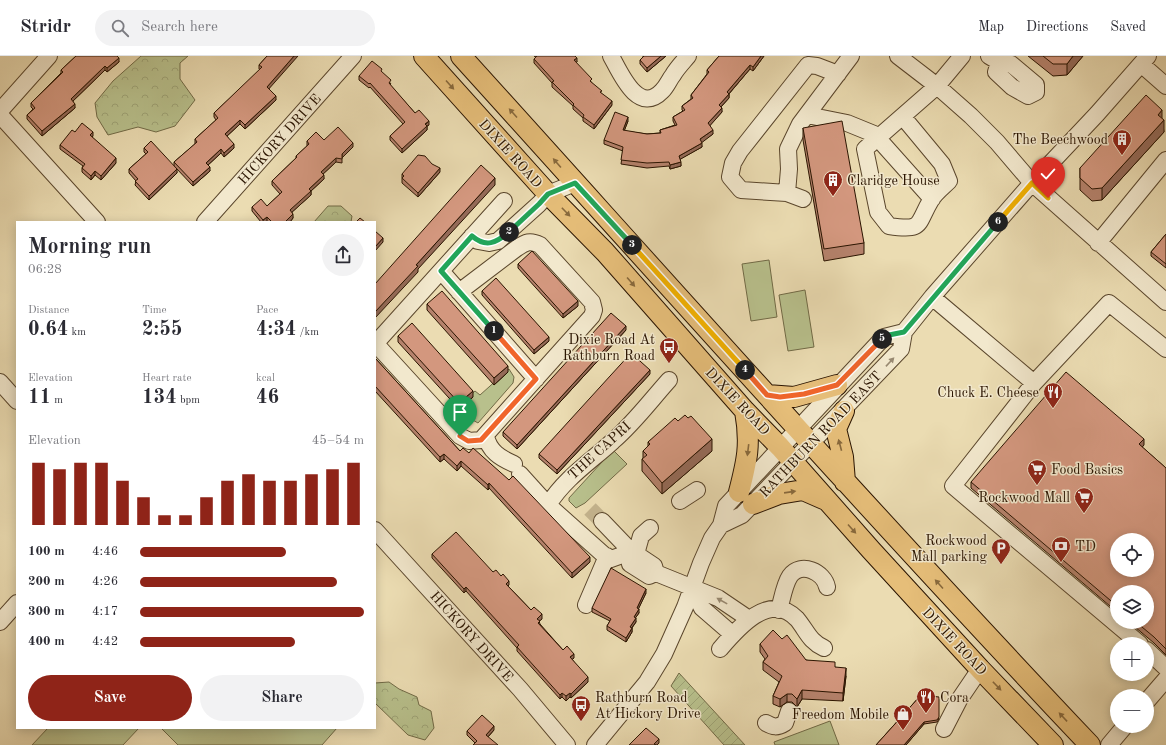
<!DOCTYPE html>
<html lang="en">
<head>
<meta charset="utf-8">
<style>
  :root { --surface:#fff; --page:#f2f2f3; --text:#2b2b33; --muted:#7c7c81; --line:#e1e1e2; --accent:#8f2418 }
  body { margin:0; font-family:"Old Standard TT",serif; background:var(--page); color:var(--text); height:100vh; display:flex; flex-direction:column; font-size:15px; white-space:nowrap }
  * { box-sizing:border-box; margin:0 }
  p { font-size:13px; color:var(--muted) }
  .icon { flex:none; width:22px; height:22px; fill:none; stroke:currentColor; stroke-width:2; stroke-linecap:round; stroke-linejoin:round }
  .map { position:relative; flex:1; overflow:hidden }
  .panel { position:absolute; left:16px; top:165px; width:360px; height:508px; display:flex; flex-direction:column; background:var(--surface); border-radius:0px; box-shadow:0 2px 10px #0003 }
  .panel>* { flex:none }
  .fabs { position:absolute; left:1110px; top:477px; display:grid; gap:8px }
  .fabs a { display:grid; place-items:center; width:44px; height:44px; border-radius:50%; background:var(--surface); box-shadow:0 2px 10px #0003; font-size:20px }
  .pin { position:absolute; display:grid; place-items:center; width:34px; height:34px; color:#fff; margin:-41px -17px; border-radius:50% 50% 50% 0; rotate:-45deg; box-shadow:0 0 4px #0007 }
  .pin .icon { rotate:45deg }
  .km { position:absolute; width:20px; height:20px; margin:-10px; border-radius:50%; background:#222; color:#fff; font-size:11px; line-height:20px; text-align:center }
  .round { display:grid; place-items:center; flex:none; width:42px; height:42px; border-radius:21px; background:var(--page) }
  .headline { display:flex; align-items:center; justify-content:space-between; height:68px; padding:0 12px }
  h1 { font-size:22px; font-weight:600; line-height:30px }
  .metrics { display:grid; grid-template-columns:repeat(3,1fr); gap:6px; height:68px; padding:4px 12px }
  .metrics div { display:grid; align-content:center }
  .metrics b { font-size:20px; font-weight:600 }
  .metrics small { font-size:11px; font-weight:400 }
  .metrics p { font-size:11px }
  .chart { height:112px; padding:8px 12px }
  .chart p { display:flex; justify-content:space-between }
  .chart svg { width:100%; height:72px; margin-top:4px; stroke:var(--accent); stroke-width:6 }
  .cta { display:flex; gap:8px; margin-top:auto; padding:8px 12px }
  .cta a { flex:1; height:46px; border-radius:24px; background:var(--accent); color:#fff; font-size:16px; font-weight:600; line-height:46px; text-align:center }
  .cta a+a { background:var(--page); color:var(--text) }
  ul { padding:0 12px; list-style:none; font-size:13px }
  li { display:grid; grid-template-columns:64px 48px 1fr; align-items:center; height:30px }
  li i { height:10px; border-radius:5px; background:var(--accent) }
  header { display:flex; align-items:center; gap:24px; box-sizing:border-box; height:56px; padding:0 20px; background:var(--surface); border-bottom:1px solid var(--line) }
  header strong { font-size:19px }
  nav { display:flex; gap:22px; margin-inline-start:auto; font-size:14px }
  .search { width:280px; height:36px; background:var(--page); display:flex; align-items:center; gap:10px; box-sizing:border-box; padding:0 14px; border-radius:22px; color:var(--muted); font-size:15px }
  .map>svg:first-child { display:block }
</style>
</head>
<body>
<header>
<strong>Stridr</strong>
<div class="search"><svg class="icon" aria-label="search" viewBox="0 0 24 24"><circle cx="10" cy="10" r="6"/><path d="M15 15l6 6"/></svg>Search here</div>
<nav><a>Map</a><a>Directions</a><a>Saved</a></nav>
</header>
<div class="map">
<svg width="1166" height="689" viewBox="0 0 1166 689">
  <defs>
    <pattern id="forest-crowns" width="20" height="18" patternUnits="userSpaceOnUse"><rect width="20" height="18" fill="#b8c08c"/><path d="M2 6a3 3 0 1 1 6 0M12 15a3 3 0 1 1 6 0" fill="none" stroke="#9ea477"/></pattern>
    <pattern id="garden-furrows" width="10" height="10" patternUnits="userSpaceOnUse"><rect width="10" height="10" fill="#b8c08c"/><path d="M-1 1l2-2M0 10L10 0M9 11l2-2" fill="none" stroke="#9ea477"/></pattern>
  </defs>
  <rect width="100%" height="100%" fill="#ebdcb2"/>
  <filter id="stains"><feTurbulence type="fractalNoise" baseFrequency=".005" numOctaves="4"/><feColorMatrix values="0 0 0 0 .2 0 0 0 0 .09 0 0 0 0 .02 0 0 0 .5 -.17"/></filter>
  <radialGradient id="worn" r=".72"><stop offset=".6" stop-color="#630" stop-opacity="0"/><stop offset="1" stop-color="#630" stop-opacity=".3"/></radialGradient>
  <path fill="url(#forest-crowns)" stroke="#716a46" d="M141 0H188L180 7V23L195 44 175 70 156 76 138 71 108 79 97 61 95 47 113 25Z
    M328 150H341L352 160 351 166H314Z
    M389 626 399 633 417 641 419 649 431 655 434 672 425 684 408 679 375 647V627Z"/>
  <path fill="#b8c08c" stroke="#716a46" d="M769 204 777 261 751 265 742 208Z
    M805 234 814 291 788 295 779 239Z
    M509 313 514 321 513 327 478 367 471 363 463 370 451 356 475 335 480 339Z
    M613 394 627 408 585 447 576 452 569 445V442Z
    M830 665 839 689H775L774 686Z
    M48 672H139L123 689H32Z
    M161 672H337L322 689H178Z"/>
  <path fill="url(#garden-furrows)" stroke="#716a46" d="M679 617 745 689H724L671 630Z"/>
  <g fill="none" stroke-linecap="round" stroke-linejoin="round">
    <path stroke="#c4b48e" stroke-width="16" stroke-dasharray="16 8" stroke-linecap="butt" d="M590 453 602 465"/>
    <defs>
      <path id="minor" d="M611 0C620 16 638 60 662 35 667 30 669 24 673 19 677 12 683 6 688 0
        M898 0 937 30 971 60 997 86 1032 127 1166 246
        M989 0 999 6 1011 8 1036 29V36L1028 40 1012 31 996 16 999 6
        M1141 8 1166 30
        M0 55 49 0
        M0 59 97 166
        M807 59 847 67 874 78 932 143
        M903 61 942 108 949 125C943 131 935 137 931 144 916 169 924 175 889 170L878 156 865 93 937 30 962 0
        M787 137 789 113 788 93 800 68 851 0
        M803 143 787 137 741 134 730 121 733 107 740 95 808 9 817 10 838 18
        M205 166 353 0
        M472 180 478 185 489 187 498 185 539 148 548 138 575 127
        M1098 187 1166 104
        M441 215 536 323
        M932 241 1034 327
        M375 287 460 380 469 385 481 384 592 260 594 254 592 246 540 189C530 184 526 186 517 192L459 236
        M375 288 504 145
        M0 326 17 345
        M486 380C489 395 500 402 514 408
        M520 418 548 449 604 499 611 503 625 498
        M680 445 697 434
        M548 449C565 422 590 406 613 385 634 367 651 344 669 324
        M602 465 625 489V498
        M721 469 742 459 901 293 904 276 932 241 1032 127 1097 58 1148 0
        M375 474 520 633 567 689
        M625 498 629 501 630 508 649 520 656 517
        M636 498 641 480 650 472
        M629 501 636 498 654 510 656 517
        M656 517 718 542 749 563
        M691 531 702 552 732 578
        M586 549 607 500
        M779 554C782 544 784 529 790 520 801 505 824 516 827 531
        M0 566 17 547
        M1140 588 953 430 1034 327 1109 247 1166 293
        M720 593C737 573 770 534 797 563 807 575 809 585 824 592
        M1147 594 1166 612
        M1147 645 1166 623
        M766 667C773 671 777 672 785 667L789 655
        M944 673 959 644 980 613
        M595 689 647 626 664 598 685 551 701 507 712 482 721 469 726 450 884 281 904 276
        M1109 689 1125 670"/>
      <path id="major" d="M424 0 548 138 605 196 745 355 780 391 871 494 980 613 1053 689
        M461 0C670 231 876 463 1090 689
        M767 339 794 341 837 329
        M844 355 836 373 843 401 845 426
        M739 436C747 405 751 388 745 355
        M753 448 779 438 803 434 826 444"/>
    </defs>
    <use href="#minor" stroke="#5a462c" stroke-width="18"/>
    <use href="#major" stroke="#2a1400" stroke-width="22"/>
    <use href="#minor" stroke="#f2e8cd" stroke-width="16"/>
    <use href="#major" stroke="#e6be79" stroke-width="20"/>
  </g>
  <path fill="#b5826c" stroke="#2a1400" d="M76 0H117L119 6 107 16 105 14 73 45 75 52 42 80 27 63V59L33 53 31 51V47L61 17V14Z
    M267 0 269 33 276 44 245 73 240 68 227 80 234 92 224 101 221 97 208 109 210 115 193 130 176 112 177 117 149 144 135 129 136 125 129 117V113L146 98 144 96V92L174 111V106L195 88V83L216 64 214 61V57L260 14 259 13V9Z
    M534 0H575L577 6 576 7 592 27 612 49 594 73 583 65V62L573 53V50L552 31V27L534 7V3L536 1Z
    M643 0H666L647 16 640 8V4L643 2Z
    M719 0H764L753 15 750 13 729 38V42L721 51 722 56 709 70 713 78 701 86 702 91 680 103 681 110 670 113 669 110 647 112 621 108 623 95 604 88V84L628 65 624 75 647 78 660 77V74L675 69 673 65V61L683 55 682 54V50L691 43V39L707 18V14Z
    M1028 0H1083L1067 19 1053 20Z
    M382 17 391 28 390 29 415 57 429 69 427 70V74L402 97 390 84V80L403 68 370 31 369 32 359 24V20Z
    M1162 63 1164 76 1102 144 1092 145 1080 134V112Z
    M803 72 864 187V198L824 205 803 84Z
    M75 76 93 80 92 81 116 107 101 124 95 119 91 124 82 116V112L83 110 60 93V89Z
    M324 84 353 91 342 101V107L336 106 323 118 324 123 311 135V139L292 156 293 162 290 166H268L267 165 266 166H261L252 155V151L267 150 280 138 272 129V125L296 102V100L307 90V85Z
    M440 116 418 141 402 127V118Z
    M1166 178V212L1151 200V196Z
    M518 208 578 250 563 262 518 212Z
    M482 235 549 285 534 298 482 239Z
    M427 248 508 316 494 329 427 254Z
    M626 274 517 393 503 380V376Z
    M398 280 473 341 459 353 398 286Z
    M375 302 460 395 590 506 572 522 489 432 488 434 461 410 457 415 444 403 440 406 375 335Z
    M650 318 557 418 539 402V398Z
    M678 365 712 395 662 438 642 415V403L643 402V395L648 390V386Z
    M1144 389 1142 391 1166 412V599L1154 587 1129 566H1147L1117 536V556L971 432V426Z
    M432 498 493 516 509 529 508 530 531 554 542 563 539 565 540 568 563 594 574 602 572 603 588 626 571 642 570 641 566 645 562 641 560 643 517 595V592L466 535 464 537 432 502Z
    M646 537 638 553 639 557 635 562 636 566 632 572V576L626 586 607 574V570L610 565 592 556V552Z
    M782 583 806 604 835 611 846 620 843 645 802 643 797 651 792 646H787L780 651 773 648V640L779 626 763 614V606L765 603 760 596V588Z
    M921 639 939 663 937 666 924 668 906 689H876Z
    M494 674 488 681 475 687 467 679V675Z"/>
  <path fill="#946a58" stroke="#2a1400" d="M294 0H298L267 35V31Z
    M661 0H666L647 16V12Z
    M761 0H764L753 15V11Z
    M1073 0H1083L1067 19V8Z
    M119 2V6L107 16V12Z
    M577 2V6L574 9V4Z
    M750 9V13L727 40V36Z
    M105 10V14L71 47V43Z
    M729 38V42L719 53V49Z
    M276 40V44L245 73V69Z
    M612 45V49L594 73V69Z
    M75 48V52L42 80V75Z
    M722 52V56L708 72V67Z
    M1162 54V66L1158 59Z
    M628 61V65L623 78V74Z
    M240 64V68L225 82V78Z
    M1164 64V76L1102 144V132Z
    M429 65V69L427 70V74L402 97V93Z
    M713 74V78L700 88V83Z
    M93 76V80L90 84V79Z
    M353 87V91L342 102V98Z
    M702 87V91L679 104V100Z
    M234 88V92L224 101V97Z
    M221 93V97L206 111V107Z
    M116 102V107L101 124V120Z
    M336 102V106L321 120V116Z
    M681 106V110L670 113V109Z
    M210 111V115L193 130V126Z
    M440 112V116L418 141V137Z
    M177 113V117L149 144V140Z
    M95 115V119L91 124V120Z
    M324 119V123L311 135V139L290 158V154L309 133Z
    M495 122V129L418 213V216L375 262V256L416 209Z
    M293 158V162L290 166H285Z
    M267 161V165L266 166H263V164Z
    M383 182V186L375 195V191Z
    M578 245V250L563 262V258Z
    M626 270V274L517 393V389Z
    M549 281V285L534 298V294Z
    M508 310V316L494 329V322Z
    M650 314V318L557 418V414Z
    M473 335V341L459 353V347Z
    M712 383V395L662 438V427Z
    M1144 383V389L1139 395V388Z
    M444 398V403L440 406V401Z
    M461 405V410L457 415V410Z
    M489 427V432L488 434V429Z
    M590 501V506L572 522V517Z
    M509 525V529L506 532V528Z
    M466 531V535L464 537V533Z
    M646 533V537L637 556V552Z
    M639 553V557L634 564V561Z
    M542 558V563L537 567V563Z
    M636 562V566L630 574V571Z
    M632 572V576L626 586V582Z
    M574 598V602L570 605V601Z
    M846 612V620L843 645V637Z
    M588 621V626L571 642V638Z
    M802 634V643L797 651V643Z
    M562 637V641L560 643V639Z
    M570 637V641L566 645V640Z
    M787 638V646L780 651V643Z
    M924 666V668L906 689H904Z
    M494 670V674L486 683V679Z
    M659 683V687L657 689H654V688Z"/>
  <path fill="#d3977e" stroke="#2a1400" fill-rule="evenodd" d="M76 0H117L119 2 107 12 105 10 71 43 75 48 42 75 27 59 35 52 31 47 63 16 61 14Z
    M267 0H294L267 31 276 40 245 69 240 64 225 78 234 88 224 97 221 93 206 107 210 111 193 126 174 106 197 86 195 83 218 62 214 57 262 11 259 9Z
    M537 0H575L577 2 574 4 592 23 590 25 602 35 600 36 612 45 594 69 583 61 584 59 573 49 574 48 552 26 554 25 534 3Z
    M644 0H661L647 12 640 4Z
    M719 0H761L753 11 750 9 727 36 729 38 719 49 722 52 708 67 713 74 700 83 702 87 679 100 681 106 670 109 669 106 647 107 621 104 623 91 604 84 615 56 628 61 623 74 647 78 661 77 660 74 677 69 673 61 685 54 682 50 693 42 691 39 709 16 707 14Z
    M1043 0H1073L1067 8H1053Z
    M372 5 382 13 381 15 391 24 389 27 415 57 419 54 429 65 425 68 427 70 402 93 390 80 405 66 370 27 369 28 359 20Z
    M1146 39 1162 54 1158 59 1164 64 1102 132 1092 133 1080 122V112Z
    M842 65 864 187 824 193 803 72Z
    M82 67 93 76 90 79 116 102 101 120 95 115 91 120 82 112 85 108 60 89 72 74 75 76Z
    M338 71 353 87 342 98V103L336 102 321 116 324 119 309 133 311 135 290 154 293 158 285 166H272L267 161 263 164 252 151 261 143 267 150 282 136 272 125 297 101 296 100 309 88 307 85 316 76 324 84Z
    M151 85 177 113 149 140 135 125 138 123 129 113 148 96 144 92Z
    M418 99 425 100 432 108 440 112 418 137 402 122 404 120 402 118Z
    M481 109 495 122 416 209 418 210 375 256V228Z
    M360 162 365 166H356Z
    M375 175 383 182 375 191Z
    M1166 178V208L1151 196Z
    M532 195 578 245 563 258 518 208Z
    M496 222 549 281 534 294 482 235Z
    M442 235 508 310 494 322 427 248Z
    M611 257 626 270 517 389 503 376Z
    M412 267 473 335 459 347 398 280Z
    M631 297 650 314 557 414 539 398Z
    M375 302 460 395 463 392 469 397 473 392 509 424 513 420 590 501 572 517 489 427 488 429 461 405 457 410 444 398 440 401 375 330Z
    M1066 316 1144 383 1139 388 1166 412V593L1154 581 1136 566H1147V536H1117V550L971 426ZM1117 484H1147V514H1117Z
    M685 359 688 362 691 360 712 383 662 427 642 403 647 399 643 395 650 388 648 386 675 362 678 365Z
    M456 476 493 516 496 514 501 520 503 518 509 525 506 528 531 554 534 551 542 558 537 563 540 565 538 567 563 594 567 590 574 598 570 601 588 621 571 638 570 637 566 640 562 637 560 639 517 591 519 589 466 531 464 533 432 498Z
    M611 512 646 533 637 552 639 553 634 561 636 562 630 571 632 572 626 582 607 570 611 563 592 552Z
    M773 574 782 583 787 579 806 604 835 606V611L846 612 843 637 802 634 797 643 792 638H787L780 643 773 640 782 620 763 606 768 600 760 588Z
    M921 639 939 641V661L937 664 924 666 904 689H876Z
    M482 659 494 670 486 679 498 689H473L477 685 467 675Z
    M646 672 659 683 654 688 656 689H629Z"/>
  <defs><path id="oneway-solid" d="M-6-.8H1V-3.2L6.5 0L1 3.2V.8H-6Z"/></defs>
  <g fill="#88693c">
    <use href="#oneway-solid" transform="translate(450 29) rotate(48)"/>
    <use href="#oneway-solid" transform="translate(513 57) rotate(-132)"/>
    <use href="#oneway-solid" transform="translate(557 107) rotate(-131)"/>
    <use href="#oneway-solid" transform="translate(566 156) rotate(46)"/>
    <use href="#oneway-solid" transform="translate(631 226) rotate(49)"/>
    <use href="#oneway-solid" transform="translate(840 389) rotate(-105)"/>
    <use href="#oneway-solid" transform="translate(748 394) rotate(97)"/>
    <use href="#oneway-solid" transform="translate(790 436) rotate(-8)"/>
    <use href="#oneway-solid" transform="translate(852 473) rotate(48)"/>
    <use href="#oneway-solid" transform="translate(939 528) rotate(-132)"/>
    <use href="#oneway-solid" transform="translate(997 630) rotate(46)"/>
    <use href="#oneway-solid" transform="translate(1063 661) rotate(-133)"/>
  </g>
  <g fill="#988971">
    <use href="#oneway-solid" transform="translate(890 306) rotate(-47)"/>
    <use href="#oneway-solid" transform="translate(722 545) rotate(-151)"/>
  </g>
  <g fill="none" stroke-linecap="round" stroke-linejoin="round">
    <defs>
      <path id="split-1" d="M460 380 468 385 481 384 536 323 494 275"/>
      <path id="split-2" d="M494 275 441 215 472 180C486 192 496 187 509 176"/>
      <path id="split-3" d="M509 176 539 148 548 138 575 127 632 189"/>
      <path id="split-4" d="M632 189 745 314"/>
      <path id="split-5" d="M745 314 767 339 780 341 804 338 837 329 882 283"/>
      <path id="split-6" d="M882 283 884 280 904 276 998 166"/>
      <path id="split-7" d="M998 166 1032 127 1048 142"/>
    </defs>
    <use href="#split-1" stroke="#fff" stroke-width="8"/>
    <use href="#split-2" stroke="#fff" stroke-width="8"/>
    <use href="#split-3" stroke="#fff" stroke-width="8"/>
    <use href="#split-4" stroke="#fff" stroke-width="8"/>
    <use href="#split-5" stroke="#fff" stroke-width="8"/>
    <use href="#split-6" stroke="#fff" stroke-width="8"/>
    <use href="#split-7" stroke="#fff" stroke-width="8"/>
    <use href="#split-1" stroke="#f0652b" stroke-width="5"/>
    <use href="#split-2" stroke="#22a559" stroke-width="5"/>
    <use href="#split-3" stroke="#22a559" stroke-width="5"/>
    <use href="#split-4" stroke="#f5b400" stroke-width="5"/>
    <use href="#split-5" stroke="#f0652b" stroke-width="5"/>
    <use href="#split-6" stroke="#22a559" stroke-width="5"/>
    <use href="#split-7" stroke="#f5b400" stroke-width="5"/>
  </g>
  <defs>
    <symbol id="building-pin" viewBox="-11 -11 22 30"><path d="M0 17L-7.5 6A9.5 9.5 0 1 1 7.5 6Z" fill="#8f2418" stroke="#f2e8cd"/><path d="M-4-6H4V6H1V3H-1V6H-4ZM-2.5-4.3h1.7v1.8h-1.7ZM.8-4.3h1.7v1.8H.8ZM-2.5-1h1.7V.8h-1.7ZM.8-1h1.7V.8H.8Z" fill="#fff"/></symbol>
    <symbol id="bus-pin" viewBox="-11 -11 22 30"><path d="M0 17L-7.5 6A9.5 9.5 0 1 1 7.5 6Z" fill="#8f2418" stroke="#f2e8cd"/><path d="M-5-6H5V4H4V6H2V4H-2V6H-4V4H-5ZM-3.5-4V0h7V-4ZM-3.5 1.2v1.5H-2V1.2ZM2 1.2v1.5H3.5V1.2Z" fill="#fff"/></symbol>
    <symbol id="restaurant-pin" viewBox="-11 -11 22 30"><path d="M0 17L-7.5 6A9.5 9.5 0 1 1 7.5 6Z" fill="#8f2418" stroke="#f2e8cd"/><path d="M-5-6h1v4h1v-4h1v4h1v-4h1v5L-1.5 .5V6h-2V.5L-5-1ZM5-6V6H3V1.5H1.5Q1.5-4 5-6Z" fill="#fff"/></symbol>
    <symbol id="supermarket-pin" viewBox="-11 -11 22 30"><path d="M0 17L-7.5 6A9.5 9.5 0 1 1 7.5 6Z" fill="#8f2418" stroke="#f2e8cd"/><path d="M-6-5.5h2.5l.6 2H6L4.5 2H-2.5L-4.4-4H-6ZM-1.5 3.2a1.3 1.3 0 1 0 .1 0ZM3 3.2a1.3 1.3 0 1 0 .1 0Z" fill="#fff"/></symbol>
    <symbol id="bank-pin" viewBox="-11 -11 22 30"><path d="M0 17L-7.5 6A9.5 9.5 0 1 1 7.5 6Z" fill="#8f2418" stroke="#f2e8cd"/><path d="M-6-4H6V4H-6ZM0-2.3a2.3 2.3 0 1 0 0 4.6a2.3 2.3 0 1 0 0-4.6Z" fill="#fff"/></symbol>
    <symbol id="parking-pin" viewBox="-11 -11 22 30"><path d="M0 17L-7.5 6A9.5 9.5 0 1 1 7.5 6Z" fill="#8f2418" stroke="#f2e8cd"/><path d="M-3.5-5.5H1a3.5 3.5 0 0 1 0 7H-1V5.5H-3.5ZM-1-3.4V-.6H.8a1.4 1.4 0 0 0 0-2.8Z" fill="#fff"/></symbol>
    <symbol id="shop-pin" viewBox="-11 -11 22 30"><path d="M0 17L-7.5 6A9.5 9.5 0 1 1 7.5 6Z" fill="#8f2418" stroke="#f2e8cd"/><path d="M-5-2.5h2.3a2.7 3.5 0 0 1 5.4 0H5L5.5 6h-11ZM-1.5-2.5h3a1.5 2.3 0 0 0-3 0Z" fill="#fff"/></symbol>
  </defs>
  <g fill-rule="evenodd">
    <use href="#building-pin" x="1111" y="72" width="22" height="30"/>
    <use href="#building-pin" x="822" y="113" width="22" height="30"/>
    <use href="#bus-pin" x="658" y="280" width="22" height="30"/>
    <use href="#restaurant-pin" x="1042" y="325" width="22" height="30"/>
    <use href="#supermarket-pin" x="1026" y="402" width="22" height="30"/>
    <use href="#supermarket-pin" x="1073" y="430" width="22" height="30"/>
    <use href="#bank-pin" x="1050" y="479" width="22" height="30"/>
    <use href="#parking-pin" x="990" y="481" width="22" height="30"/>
    <use href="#restaurant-pin" x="915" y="630" width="22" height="30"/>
    <use href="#bus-pin" x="570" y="638" width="22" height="30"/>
    <use href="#shop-pin" x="892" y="647" width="22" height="30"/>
  </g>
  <g text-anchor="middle" stroke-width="3" stroke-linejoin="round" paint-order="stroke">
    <g font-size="14" fill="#2a1400" stroke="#f2e8cd">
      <text transform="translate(279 83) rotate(-48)" y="5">HICKORY DRIVE</text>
      <text transform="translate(511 97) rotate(48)" y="5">DIXIE ROAD</text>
      <text transform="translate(738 345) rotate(47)" y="5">DIXIE ROAD</text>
      <text transform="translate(820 378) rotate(-46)" y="5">RATHBURN ROAD EAST</text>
      <text transform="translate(599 394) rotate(-42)" y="5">THE CAPRI</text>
      <text transform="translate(472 580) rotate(48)" y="5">HICKORY DRIVE</text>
      <text transform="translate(955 585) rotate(47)" y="5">DIXIE ROAD</text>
    </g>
    <g font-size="14" fill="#2a1400" stroke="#f2e8cd" text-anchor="end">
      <text x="1108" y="88">The Beechwood</text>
      <text x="847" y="129" text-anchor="start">Claridge House</text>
      <text x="655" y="288">Dixie Road At<tspan x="655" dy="16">Rathburn Road</tspan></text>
      <text x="1039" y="341">Chuck E. Cheese</text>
      <text x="1051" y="418" text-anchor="start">Food Basics</text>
      <text x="1070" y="446">Rockwood Mall</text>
      <text x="987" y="489">Rockwood<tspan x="987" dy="16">Mall parking</tspan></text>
      <text x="1075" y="495" text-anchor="start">TD</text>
      <text x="595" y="646" text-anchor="start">Rathburn Road<tspan x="595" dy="16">At Hickory Drive</tspan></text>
      <text x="940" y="646" text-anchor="start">Cora</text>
      <text x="889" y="663">Freedom Mobile</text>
    </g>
  </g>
  <rect width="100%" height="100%" filter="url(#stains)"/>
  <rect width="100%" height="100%" fill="url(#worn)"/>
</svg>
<div class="fabs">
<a><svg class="icon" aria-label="locate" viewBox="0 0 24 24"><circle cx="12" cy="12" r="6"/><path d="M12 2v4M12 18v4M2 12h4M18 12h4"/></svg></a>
<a><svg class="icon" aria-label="layers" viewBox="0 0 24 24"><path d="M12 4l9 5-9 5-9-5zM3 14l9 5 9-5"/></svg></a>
<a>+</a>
<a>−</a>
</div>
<div class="pin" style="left:460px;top:380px;background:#1e9e55"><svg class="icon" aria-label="arrive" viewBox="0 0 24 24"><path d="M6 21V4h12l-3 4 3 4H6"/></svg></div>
<div class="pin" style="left:1048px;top:142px;background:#d93025"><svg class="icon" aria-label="check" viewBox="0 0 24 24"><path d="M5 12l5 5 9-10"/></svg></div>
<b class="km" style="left:494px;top:275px">1</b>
<b class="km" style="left:509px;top:176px">2</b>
<b class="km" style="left:632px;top:189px">3</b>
<b class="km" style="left:745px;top:314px">4</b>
<b class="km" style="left:882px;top:283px">5</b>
<b class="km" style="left:998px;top:166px">6</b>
<section class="panel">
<div class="headline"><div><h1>Morning run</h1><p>06:28</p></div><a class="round"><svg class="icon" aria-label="share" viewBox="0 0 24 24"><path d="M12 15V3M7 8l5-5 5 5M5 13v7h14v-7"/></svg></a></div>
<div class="metrics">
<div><p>Distance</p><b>0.64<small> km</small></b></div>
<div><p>Time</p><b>2:55</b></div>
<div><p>Pace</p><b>4:34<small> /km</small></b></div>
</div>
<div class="metrics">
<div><p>Elevation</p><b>11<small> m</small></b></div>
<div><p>Heart rate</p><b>134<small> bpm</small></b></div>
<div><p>kcal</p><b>46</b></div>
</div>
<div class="chart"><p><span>Elevation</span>45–54 m</p>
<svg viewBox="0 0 160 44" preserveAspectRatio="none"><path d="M5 44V6M15 44V10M25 44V6M35 44V6M45 44V17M55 44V27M65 44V38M75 44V38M85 44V27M95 44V17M105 44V13M115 44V17M125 44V17M135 44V13M145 44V10M155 44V6"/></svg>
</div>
<ul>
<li><b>100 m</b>4:46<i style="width:65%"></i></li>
<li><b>200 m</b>4:26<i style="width:88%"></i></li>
<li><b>300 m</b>4:17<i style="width:100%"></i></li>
<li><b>400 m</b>4:42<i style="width:69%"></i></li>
</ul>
<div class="cta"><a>Save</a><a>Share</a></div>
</section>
</div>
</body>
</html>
